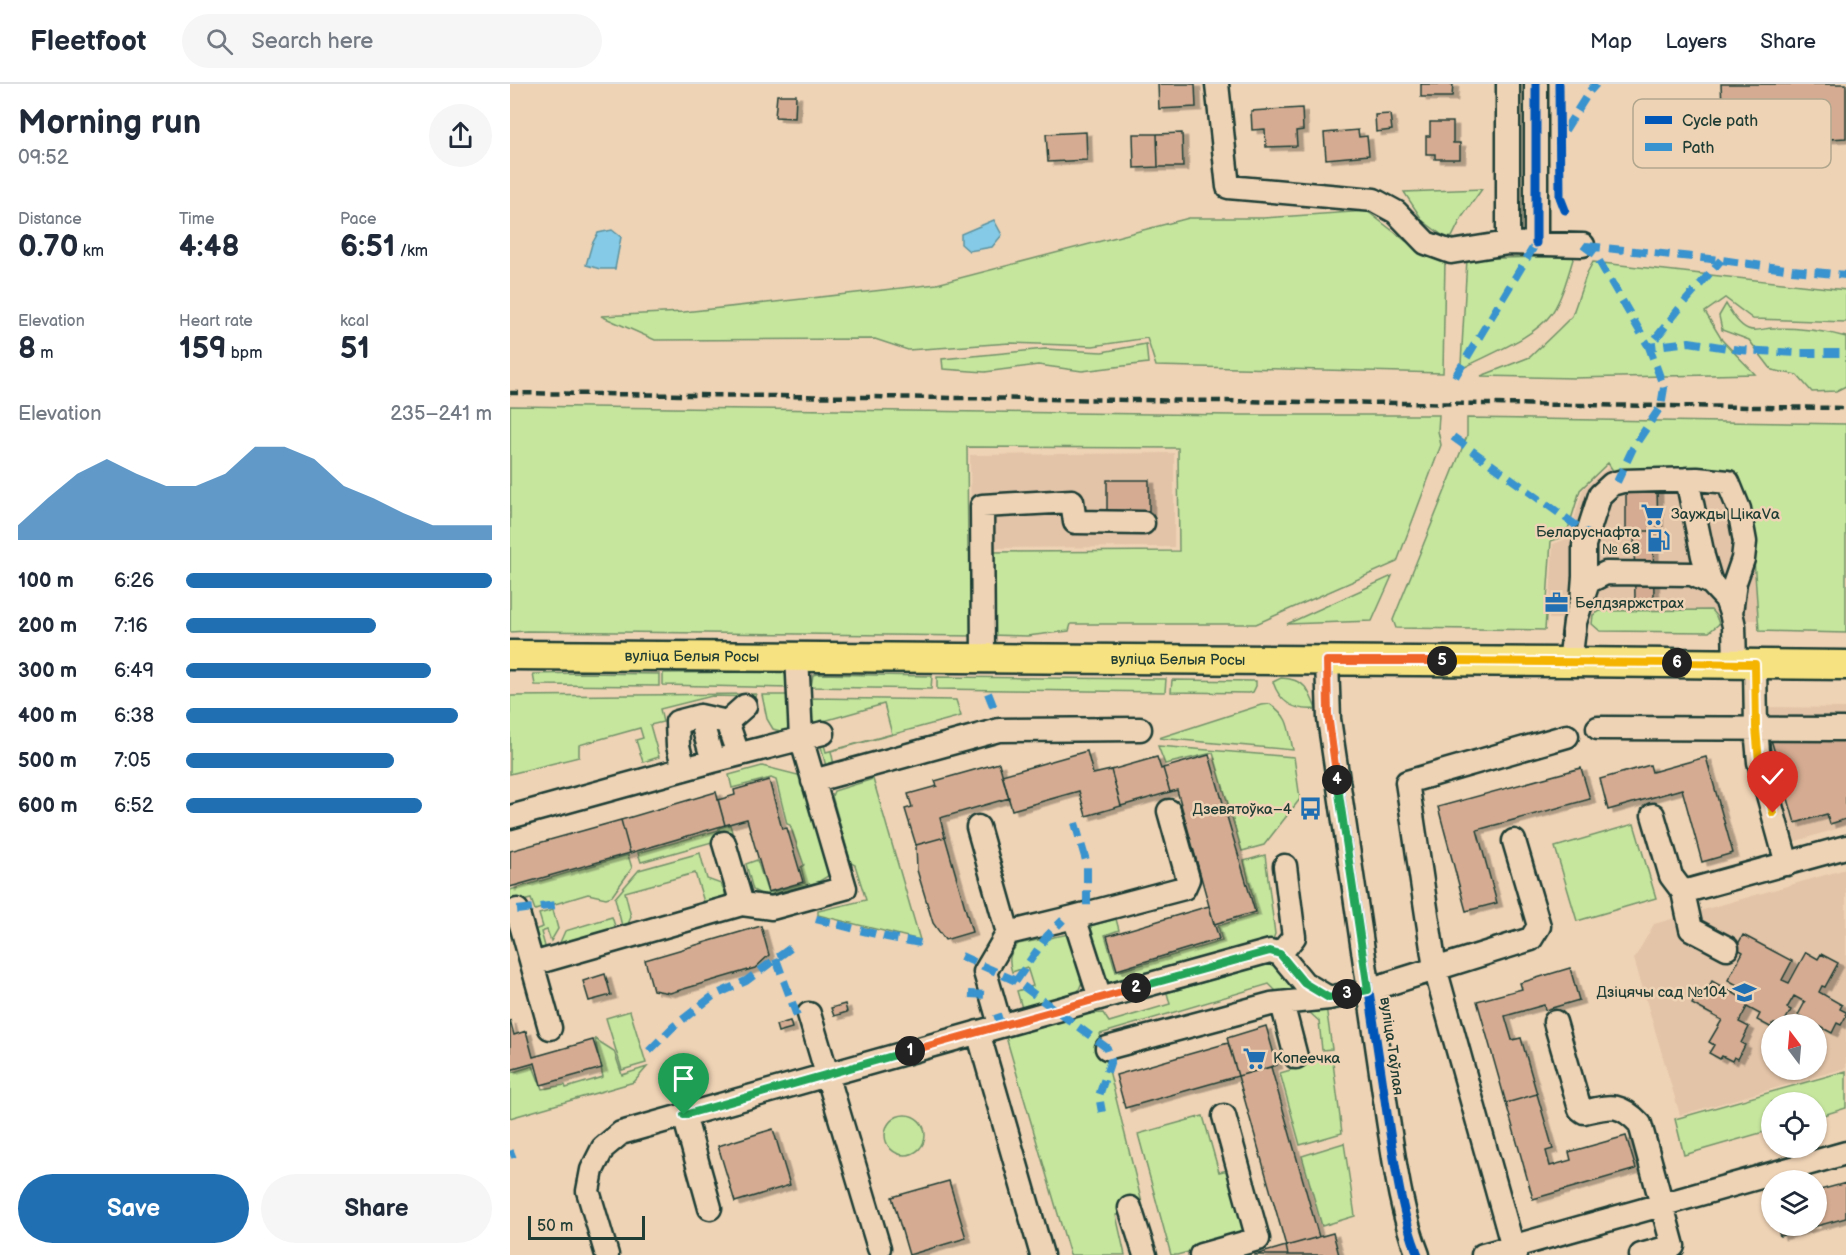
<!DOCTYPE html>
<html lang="en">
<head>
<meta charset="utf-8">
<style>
  :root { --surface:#fff; --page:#f6f6f7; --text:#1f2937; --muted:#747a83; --line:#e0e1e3; --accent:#1f6fb2 }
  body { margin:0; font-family:"Balsamiq Sans",sans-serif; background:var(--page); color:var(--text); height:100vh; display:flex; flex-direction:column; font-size:22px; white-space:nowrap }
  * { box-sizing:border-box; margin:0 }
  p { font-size:20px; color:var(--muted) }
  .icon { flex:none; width:33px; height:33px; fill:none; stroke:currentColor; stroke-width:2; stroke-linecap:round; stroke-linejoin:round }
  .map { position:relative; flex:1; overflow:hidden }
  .panel { display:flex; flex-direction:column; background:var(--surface); width:510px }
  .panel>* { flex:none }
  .needle { width:39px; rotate:344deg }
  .buttons { position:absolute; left:1251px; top:930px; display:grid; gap:12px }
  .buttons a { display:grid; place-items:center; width:66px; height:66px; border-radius:50%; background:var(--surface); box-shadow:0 2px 4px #0004; font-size:30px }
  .scale { position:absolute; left:18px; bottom:15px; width:117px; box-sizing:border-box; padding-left:6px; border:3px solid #1f3d34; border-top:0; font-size:16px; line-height:21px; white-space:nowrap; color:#1f3d34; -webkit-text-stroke:4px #efd3b5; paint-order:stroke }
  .pin { position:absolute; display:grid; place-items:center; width:51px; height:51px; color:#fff; margin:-62px -26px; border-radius:50% 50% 50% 0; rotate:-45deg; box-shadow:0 0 6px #0007 }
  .pin .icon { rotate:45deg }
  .km { position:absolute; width:30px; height:30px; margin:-15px; border-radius:50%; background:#222; color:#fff; font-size:16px; line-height:30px; text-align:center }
  .round { display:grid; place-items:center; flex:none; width:63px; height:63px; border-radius:32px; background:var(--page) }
  .head { display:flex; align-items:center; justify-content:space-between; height:102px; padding:0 18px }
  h1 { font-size:33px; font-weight:700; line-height:45px }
  .metrics { display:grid; grid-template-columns:repeat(3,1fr); gap:9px; height:102px; padding:6px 18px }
  .metrics div { display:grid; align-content:center }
  .metrics b { font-size:30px; font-weight:700 }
  .metrics small { font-size:16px; font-weight:400 }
  .metrics p { font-size:16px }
  .chart { height:168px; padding:12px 18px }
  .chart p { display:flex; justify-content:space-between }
  .chart svg { width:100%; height:108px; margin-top:6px; fill:var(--accent); opacity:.7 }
  .action { display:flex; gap:12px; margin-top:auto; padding:12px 18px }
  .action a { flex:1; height:69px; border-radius:36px; background:var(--accent); color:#fff; font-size:24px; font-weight:700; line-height:69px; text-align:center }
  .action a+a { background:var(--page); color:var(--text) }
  ul { padding:0 18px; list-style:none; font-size:20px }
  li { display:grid; grid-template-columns:96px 72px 1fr; align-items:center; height:45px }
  li i { height:15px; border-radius:8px; background:var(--accent) }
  header { display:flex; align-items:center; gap:36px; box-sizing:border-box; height:84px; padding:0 30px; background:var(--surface); border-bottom:2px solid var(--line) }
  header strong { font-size:28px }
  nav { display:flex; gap:33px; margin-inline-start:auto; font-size:21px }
  .search { width:420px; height:54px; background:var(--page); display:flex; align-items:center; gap:15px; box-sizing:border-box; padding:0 21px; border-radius:33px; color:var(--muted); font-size:22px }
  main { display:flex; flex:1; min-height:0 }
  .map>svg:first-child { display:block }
</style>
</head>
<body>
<header>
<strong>Fleetfoot</strong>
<div class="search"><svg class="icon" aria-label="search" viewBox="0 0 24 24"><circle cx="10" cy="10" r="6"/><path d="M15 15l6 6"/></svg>Search here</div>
<nav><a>Map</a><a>Layers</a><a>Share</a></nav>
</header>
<main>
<section class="panel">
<div class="head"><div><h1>Morning run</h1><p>09:52</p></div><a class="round"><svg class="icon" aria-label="share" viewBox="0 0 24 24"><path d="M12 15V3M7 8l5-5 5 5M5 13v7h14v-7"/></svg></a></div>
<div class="metrics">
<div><p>Distance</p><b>0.70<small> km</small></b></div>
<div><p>Time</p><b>4:48</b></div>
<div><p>Pace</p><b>6:51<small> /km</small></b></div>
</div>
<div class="metrics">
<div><p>Elevation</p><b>8<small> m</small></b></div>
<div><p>Heart rate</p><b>159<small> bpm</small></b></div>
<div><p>kcal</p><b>51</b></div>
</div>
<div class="chart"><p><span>Elevation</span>235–241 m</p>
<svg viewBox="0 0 160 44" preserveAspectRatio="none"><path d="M0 44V38L10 27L20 17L30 11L40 17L50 22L60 22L70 17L80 6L90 6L100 11L110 22L120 27L130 33L140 38L150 38L160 38V44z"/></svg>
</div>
<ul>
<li><b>100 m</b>6:26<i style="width:100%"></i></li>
<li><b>200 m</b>7:16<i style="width:62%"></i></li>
<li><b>300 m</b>6:49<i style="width:80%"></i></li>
<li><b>400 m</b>6:38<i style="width:89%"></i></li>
<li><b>500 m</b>7:05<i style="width:68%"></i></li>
<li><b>600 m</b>6:52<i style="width:77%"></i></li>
</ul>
<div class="action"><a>Save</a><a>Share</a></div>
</section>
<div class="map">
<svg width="1336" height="1171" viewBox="0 0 1336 1171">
  <defs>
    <filter id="shadow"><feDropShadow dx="5.5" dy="3.5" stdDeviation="0" flood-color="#0004"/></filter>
  </defs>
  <rect width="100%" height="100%" fill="#efd3b5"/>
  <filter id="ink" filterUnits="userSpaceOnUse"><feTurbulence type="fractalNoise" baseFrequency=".0167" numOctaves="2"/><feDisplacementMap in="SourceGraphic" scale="12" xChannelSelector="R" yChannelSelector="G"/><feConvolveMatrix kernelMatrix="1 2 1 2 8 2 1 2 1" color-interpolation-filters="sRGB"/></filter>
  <g filter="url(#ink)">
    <path fill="#e3c4a8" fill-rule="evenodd" d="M664 369V463L461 464 460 371Z
      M1099 383 1104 388 1236 407 1250 536 1039 535 1043 460 1059 454 1073 405Z
      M1253 623 1336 624V742L1283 758 1252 653Z
      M1336 785V984L1170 1031 1124 875 1144 840ZM1262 940H1306V986H1262Z"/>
    <path fill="#c6e69e" stroke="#729269" stroke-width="1.5" d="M972 105 952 133 942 153 936 154 913 137 894 108Z
      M857 127 896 157 935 175 933 289 646 282 637 254 583 262 500 259 398 266 365 255 145 256 91 232 174 228 427 200 679 134H753Z
      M1064 172C1058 191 1053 212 1042 229 1025 253 982 269 955 283L951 280 957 175Z
      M1083 178 1336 206V238L1243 235 1215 214 1195 228 1212 256 1245 290 1064 294 971 292 1020 273 1048 246 1062 232 1077 189Z
      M1216 220C1221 228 1228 241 1238 245 1247 249 1256 243 1265 244 1290 244 1312 246 1336 253V302L1326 307 1302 308 1287 291 1262 286 1239 256 1212 246 1209 232Z
      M636 260 638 279 572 287 528 281 475 288 433 285 432 275 535 265 592 268Z
      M0 322 725 331H929L928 347 931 361 887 478 746 540H561L559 547 517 552 480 551V468L669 467 668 364 457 363 458 467 467 468 466 552 17 547 0 548Z
      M957 334 1336 340V549L1249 547 1242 446 1230 404 1107 393 1098 379 1070 406 1056 452 1041 457 1035 546 886 544 883 536 957 352Z
      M882 492 862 537 777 540Z
      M1201 526 1206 532 1209 540 1199 548 1090 547 1082 540 1083 531 1090 527Z
      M272 588 282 595 280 604 153 601V590L154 589Z
      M71 589 149 590V602L25 601 23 590Z
      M307 590 422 592 421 605 301 603 303 591Z
      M427 593 656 595 655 608 427 605Z
      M771 594C795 595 799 606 806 625 784 627 770 619 763 598Z
      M662 596 746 597V602L743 608 739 609 661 608Z
      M246 610 245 613 202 612 150 625 153 638 140 641 149 673 133 678 126 656 133 654 130 644 69 661V673L0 690V612Z
      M252 611H285L279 644 270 647 263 645 257 635Z
      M301 614 446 616 451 632 321 667 324 681 316 683 310 658 313 657 316 668 382 650 374 620 307 639 301 637 297 616Z
      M760 620C780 633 778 644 783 666L649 654 751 621Z
      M648 662 784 673 790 715 754 761 732 767 703 669 655 680Z
      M252 682 292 692 319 781 318 792 308 798 255 812 243 806 236 780 247 776 258 809 295 799 291 783 294 781 280 741 277 740 266 696 261 694 222 704 219 691Z
      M363 695 410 856 308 831V827L356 816 345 781 341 779 322 712 324 707Z
      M1124 740 1146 814 1067 837 1045 763Z
      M220 741 222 748 220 753 131 778 128 769 209 746V744Z
      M190 769 197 795 211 800 215 808V816L202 819 194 818 185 789 115 808 121 833 118 840 112 842 105 814 129 786Z
      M118 771 122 784 102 812 96 814 78 810 25 826 21 815 0 820V806Z
      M755 771 765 850 762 858 596 903 576 843 606 835 609 846 595 851 606 888 712 857 708 842 747 830 734 777Z
      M43 826 48 845 41 857 37 846 31 848 36 866 25 869 19 853 27 845 33 843 29 830Z
      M102 833 106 845 48 863 55 847Z
      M559 850 573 896 567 910 512 924 507 907 523 902 517 883 502 888C498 875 499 870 508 860Z
      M762 878 791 906 771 912 759 900 590 950 633 1123 606 1131 615 1171H560L496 953 575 930 593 929 599 938 660 920 657 909Z
      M816 922 822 965 812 966 809 937 799 928 807 924Z
      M120 927 136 979 112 986 96 934Z
      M85 955 104 967 112 991 137 983 124 998 0 1034V989L23 982 32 1005 55 1001 56 1004 93 993Z
      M822 971 832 1049 790 1061 770 989 795 982 794 975Z
      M1336 987V1024L1307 1033 1306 1018H1262L1261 1046 1174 1071 1165 1035Z
      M375 1051a20 20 0 1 1 40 0a20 20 0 1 1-40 0Z
      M693 1032 709 1088 727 1084 745 1150 667 1171H661L628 1050Z
      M834 1059 845 1132 812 1142 792 1072Z"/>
    <path fill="#85cae6" stroke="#5c929f" stroke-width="1.5" d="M484 136 492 151 482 163 459 167 451 160V150Z
      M102 146 111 153 105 185H90L76 181 82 160 88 149Z"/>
    <path fill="#d5ac92" stroke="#1f3d34" stroke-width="1.5" filter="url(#shadow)" d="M648 0H685L686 23 649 25Z
      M911 0H943L942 13H911Z
      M1211 0H1336V54L1214 61Z
      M267 11H286L285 34 265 33Z
      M792 24 793 46 786 47 787 62 756 63 755 45 742 46 741 27Z
      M880 30 882 46 866 48 865 31Z
      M920 38H943V59H950V75H925V70H916V52H920Z
      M848 46 849 53 857 52 859 71 816 75 814 49Z
      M576 48 577 76 538 78 536 50Z
      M672 49 673 83H648L647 50Z
      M623 50H647L648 83 624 84Z
      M597 396H639V427L597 426Z
      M1147 405 1148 447H1116V406Z
      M1124 447H1143L1144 516H1125Z
      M1260 652H1336V735L1320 740 1317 730 1285 739Z
      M577 667 583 690 601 686 611 722 576 732 569 707 502 726 492 691Z
      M699 671 745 828 704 840 667 706 660 708 653 684Z
      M647 673 651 685 653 684 660 708 611 722 601 686Z
      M1196 673 1223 769 1192 778 1172 705 1098 726 1090 695 1140 681 1142 688Z
      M489 679 499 714 430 734 435 753 406 761 395 725 402 723 398 710 427 702 425 697Z
      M1071 684 1080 715 967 746 987 819 956 827 928 723Z
      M259 696 272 745 277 744 293 798 258 808 237 735 215 741 208 716 225 711 224 706Z
      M206 708 215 741 120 769 111 736Z
      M111 736 120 769 0 803V767Z
      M435 753 462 848 435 856 423 839 407 786 406 761Z
      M699 822 709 855 607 886 597 852Z
      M251 842 259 871 245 884 160 909 143 906 135 876Z
      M1233 851 1282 877 1272 896 1279 899 1296 868 1308 875 1311 870 1328 879 1315 903 1312 902 1309 908 1332 921 1330 925 1336 928V932L1331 941 1327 939 1322 949 1288 931 1295 918 1284 912 1277 924 1281 926 1273 940H1262V944L1247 936 1250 930 1237 923 1229 938 1239 943 1231 959 1235 961 1228 975 1224 973 1222 977 1212 972 1210 975 1199 969 1204 961 1199 958 1212 936 1182 920 1189 908 1195 910 1202 897 1232 914 1236 906 1218 896 1233 868 1226 864Z
      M1060 884 1069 916 1035 926 1034 921 995 932 1002 956 1011 954 1027 1010 996 1019 967 917 1012 905 1010 899Z
      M95 890 101 911 79 917 73 897Z
      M335 920 337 928 324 932 321 924Z
      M0 936 4 951 16 947 23 973 83 956 92 984 31 1001 25 979 0 986Z
      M280 937 282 944 268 948 266 941Z
      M756 942 767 981 728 992 717 954Z
      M718 959 728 992 615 1024 606 991Z
      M761 983 809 1153 776 1162 728 992Z
      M1027 1010 1043 1065 1036 1067 1040 1082 1061 1076 1059 1068 1116 1052 1126 1085 1023 1115 996 1019Z
      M263 1045 280 1101 225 1118 208 1062Z
      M439 1097 456 1154 399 1171 382 1113Z
      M1336 1099V1134L1270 1152 1267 1142H1306V1107Z
      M823 1149 829 1171H778L776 1162Z
      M776 1162 778 1171H744H745Z"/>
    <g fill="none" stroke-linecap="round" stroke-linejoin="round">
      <defs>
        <path id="minor" d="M707 0 718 103 864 116 886 128 916 159 941 168 998 159 1073 161
          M998 159V0
          M1026 159V0
          M1177 395 1193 472 1201 499
          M1072 518 1074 492V461L1090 411 1102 400 1113 397 1187 395 1218 398 1229 425 1235 458 1233 475 1225 498 1221 529
          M473 573 472 422 562 417 565 438 633 439
          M817 577 819 635 878 1036C885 1081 891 1128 908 1171
          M1060 578 1065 538 1078 498 1096 489 1182 490 1201 499 1216 515 1221 529 1224 542 1225 580
          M1245 581 1246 644 1249 678 1277 780
          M190 632 217 638 228 670
          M217 638 235 622
          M1088 644 1333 645
          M174 685 168 662 167 638 190 632 203 677
          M303 697 489 646 630 645
          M1143 731 1161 792 1173 808 1336 763
          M0 733 203 677 313 649
          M468 743 498 849 564 833 590 914 760 867 770 870 794 899 819 914
          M214 759 232 820
          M1173 808 1181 845 1217 864
          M7 826 40 944
          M564 833 674 804 678 795 659 727
          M770 870 784 853 775 782
          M22 880 232 820 262 824 335 804 291 654 287 571
          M772 919 786 973
          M299 930 369 1164
          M487 930 475 888 498 849
          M1045 938 1070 1025 1074 1028C1101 1022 1109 1018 1130 1040L1163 1162 1131 1171
          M468 948 532 1171
          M597 964 761 920 819 914 858 906 1021 855 1029 842 1004 757
          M174 1031 200 1124
          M620 1124 635 1171
          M97 1171 78 1107 82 1086 93 1064 111 1049 590 914
          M691 1171 748 1155 714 1032
          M973 1171 1336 1069
          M1005 1171 925 884 897 698 1057 652"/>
        <g id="major">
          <path id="s1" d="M0 571 1060 578 1336 581"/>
        </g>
      </defs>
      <use href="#minor" stroke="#1f3d34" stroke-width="27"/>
      <use href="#major" stroke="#1f3d34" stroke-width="33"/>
      <use href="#minor" stroke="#efd3b5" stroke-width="22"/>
      <use href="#major" stroke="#f7e281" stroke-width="28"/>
      <path stroke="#1f3d34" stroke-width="4.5" stroke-dasharray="9 4.5" stroke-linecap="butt" d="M0 309 1336 324"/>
      <path stroke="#3993ce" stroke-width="8" stroke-dasharray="15 8" stroke-linecap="butt" d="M1055 46 1079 8 1086 0
        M1073 161 1085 170 1139 263 1179 258 1230 266 1288 269H1336
        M1076 162 1211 176 1282 186 1336 191
        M945 293 1026 159
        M943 353 1078 450
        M1107 398 1123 364 1151 322 1154 304 1139 263 1169 225 1211 176
        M478 609 484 624
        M565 739 577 780V829
        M7 826 46 821
        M306 835 377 853 415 860
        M451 872 506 897 597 964 601 976 589 1012 592 1028
        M266 875 287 932
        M506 897 537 852 553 836
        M459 910 481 911
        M487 930 491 942
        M139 967 163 943 203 912 236 897 286 860
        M0 1071 5 1069"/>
      <defs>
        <path id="cycleway" d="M1049 0 1050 113 1055 126
          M1026 159V0
          M817 577 819 635 878 1036C885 1081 891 1128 908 1171"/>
      </defs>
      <use href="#cycleway" stroke="#efd3b5" stroke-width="13"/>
      <use href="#cycleway" stroke="#0057b8" stroke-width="9"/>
    </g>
  </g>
  <g fill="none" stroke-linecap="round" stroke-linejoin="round" filter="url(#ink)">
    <defs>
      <path id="split-1" d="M174 1031 400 967"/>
      <path id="split-2" d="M400 967 626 904"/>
      <path id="split-3" d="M626 904 760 867 770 870 794 899 819 914 837 910"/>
      <path id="split-4" d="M827 696 858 906 837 910"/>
      <path id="split-5" d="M827 696 818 630 817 577H932"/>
      <path id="split-6" d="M932 577 1167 579"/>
      <path id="split-7" d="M1167 579 1245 580 1246 644 1249 678 1263 729"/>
    </defs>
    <use href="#split-1" stroke="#fff" stroke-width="12"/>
    <use href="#split-2" stroke="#fff" stroke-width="12"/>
    <use href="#split-3" stroke="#fff" stroke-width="12"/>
    <use href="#split-4" stroke="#fff" stroke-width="12"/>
    <use href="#split-5" stroke="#fff" stroke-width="12"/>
    <use href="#split-6" stroke="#fff" stroke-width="12"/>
    <use href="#split-7" stroke="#fff" stroke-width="12"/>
    <use href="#split-1" stroke="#22a559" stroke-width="8"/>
    <use href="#split-2" stroke="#f0652b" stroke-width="8"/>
    <use href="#split-3" stroke="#22a559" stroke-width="8"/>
    <use href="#split-4" stroke="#22a559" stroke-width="8"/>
    <use href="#split-5" stroke="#f0652b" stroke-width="8"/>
    <use href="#split-6" stroke="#f5b400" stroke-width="8"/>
    <use href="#split-7" stroke="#f5b400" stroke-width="8"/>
  </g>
  <defs>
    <symbol id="supermarket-bare" viewBox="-9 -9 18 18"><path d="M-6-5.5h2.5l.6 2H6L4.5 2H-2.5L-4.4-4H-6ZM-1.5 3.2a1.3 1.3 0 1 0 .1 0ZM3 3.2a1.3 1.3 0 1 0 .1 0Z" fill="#1f6fb2" stroke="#efd3b5" stroke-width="2.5" paint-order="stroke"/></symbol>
    <symbol id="fuel-bare" viewBox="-9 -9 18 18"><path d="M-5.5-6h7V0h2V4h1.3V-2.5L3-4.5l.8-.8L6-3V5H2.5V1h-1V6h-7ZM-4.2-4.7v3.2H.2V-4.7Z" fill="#1f6fb2" stroke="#efd3b5" stroke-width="2.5" paint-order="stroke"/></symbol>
    <symbol id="office-bare" viewBox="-9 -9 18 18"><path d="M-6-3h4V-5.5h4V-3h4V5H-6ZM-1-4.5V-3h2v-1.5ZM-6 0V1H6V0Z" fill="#1f6fb2" stroke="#efd3b5" stroke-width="2.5" paint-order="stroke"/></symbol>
    <symbol id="bus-bare" viewBox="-9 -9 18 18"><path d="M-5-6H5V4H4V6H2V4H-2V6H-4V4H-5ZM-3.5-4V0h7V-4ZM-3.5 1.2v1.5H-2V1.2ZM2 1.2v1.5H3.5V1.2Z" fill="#1f6fb2" stroke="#efd3b5" stroke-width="2.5" paint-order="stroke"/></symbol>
    <symbol id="school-bare" viewBox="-9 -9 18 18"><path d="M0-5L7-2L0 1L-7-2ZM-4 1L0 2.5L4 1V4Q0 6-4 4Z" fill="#1f6fb2" stroke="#efd3b5" stroke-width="2.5" paint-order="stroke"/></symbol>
  </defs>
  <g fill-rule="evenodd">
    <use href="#supermarket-bare" x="1126" y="414" width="33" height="33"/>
    <use href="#fuel-bare" x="1132" y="440" width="33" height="33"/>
    <use href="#office-bare" x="1030" y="502" width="33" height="33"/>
    <use href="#bus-bare" x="784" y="708" width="33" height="33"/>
    <use href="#school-bare" x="1218" y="892" width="33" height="33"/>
    <use href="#supermarket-bare" x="728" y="958" width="33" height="33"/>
  </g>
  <g text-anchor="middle" stroke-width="5" stroke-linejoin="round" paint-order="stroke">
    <g font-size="15" fill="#1f3d34" stroke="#efd3b5" text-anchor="start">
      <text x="1161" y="435">Заужды ЦікаVа</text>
      <text x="1130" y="453" text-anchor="end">Беларуснафта<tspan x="1130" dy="17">№ 68</tspan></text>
      <text x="1065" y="524">Белдзяржстрах</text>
      <text x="782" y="730" text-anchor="end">Дзевятоўка–4</text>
      <text x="1217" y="913" text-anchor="end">Дзіцячы сад №104</text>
      <text x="763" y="979">Копеечка</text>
    </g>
    <g font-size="15" fill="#1f3d34" stroke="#efd3b5">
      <text dy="5" stroke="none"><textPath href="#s1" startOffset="182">вуліца Белыя Росы</textPath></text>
      <text dy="5" stroke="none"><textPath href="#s1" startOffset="668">вуліца Белыя Росы</textPath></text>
      <text transform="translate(882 962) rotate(82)" y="5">вуліца Таўлая</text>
    </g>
  </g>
  <rect x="1123" y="15" width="198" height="69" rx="9" fill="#efd3b5" stroke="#b1a68e" stroke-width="1.5"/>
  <rect x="1135" y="32" width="27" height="8" fill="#0057b8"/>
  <rect x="1135" y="59" width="27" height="8" fill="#3993ce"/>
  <g font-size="16" fill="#1f3d34">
    <text x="1172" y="42">Cycle path</text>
    <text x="1172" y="69">Path</text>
  </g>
</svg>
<div class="buttons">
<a><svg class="needle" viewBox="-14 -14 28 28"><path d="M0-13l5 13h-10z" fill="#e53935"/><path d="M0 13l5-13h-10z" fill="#747a83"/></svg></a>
<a><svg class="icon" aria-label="locate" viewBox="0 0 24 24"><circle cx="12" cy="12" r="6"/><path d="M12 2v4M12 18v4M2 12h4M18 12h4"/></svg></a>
<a><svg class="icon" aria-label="layers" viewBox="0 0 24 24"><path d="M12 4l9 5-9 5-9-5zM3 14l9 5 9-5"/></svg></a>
</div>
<div class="scale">50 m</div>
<div class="pin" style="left:174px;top:1031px;background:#1e9e55"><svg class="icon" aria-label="arrive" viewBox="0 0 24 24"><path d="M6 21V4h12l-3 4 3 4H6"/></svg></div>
<div class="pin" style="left:1263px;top:729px;background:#d93025"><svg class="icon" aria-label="check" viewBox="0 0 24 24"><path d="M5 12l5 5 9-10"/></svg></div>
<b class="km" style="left:400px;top:967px">1</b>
<b class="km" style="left:626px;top:904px">2</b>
<b class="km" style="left:837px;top:910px">3</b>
<b class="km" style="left:827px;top:696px">4</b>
<b class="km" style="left:932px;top:577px">5</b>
<b class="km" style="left:1167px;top:579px">6</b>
</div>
</main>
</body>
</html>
